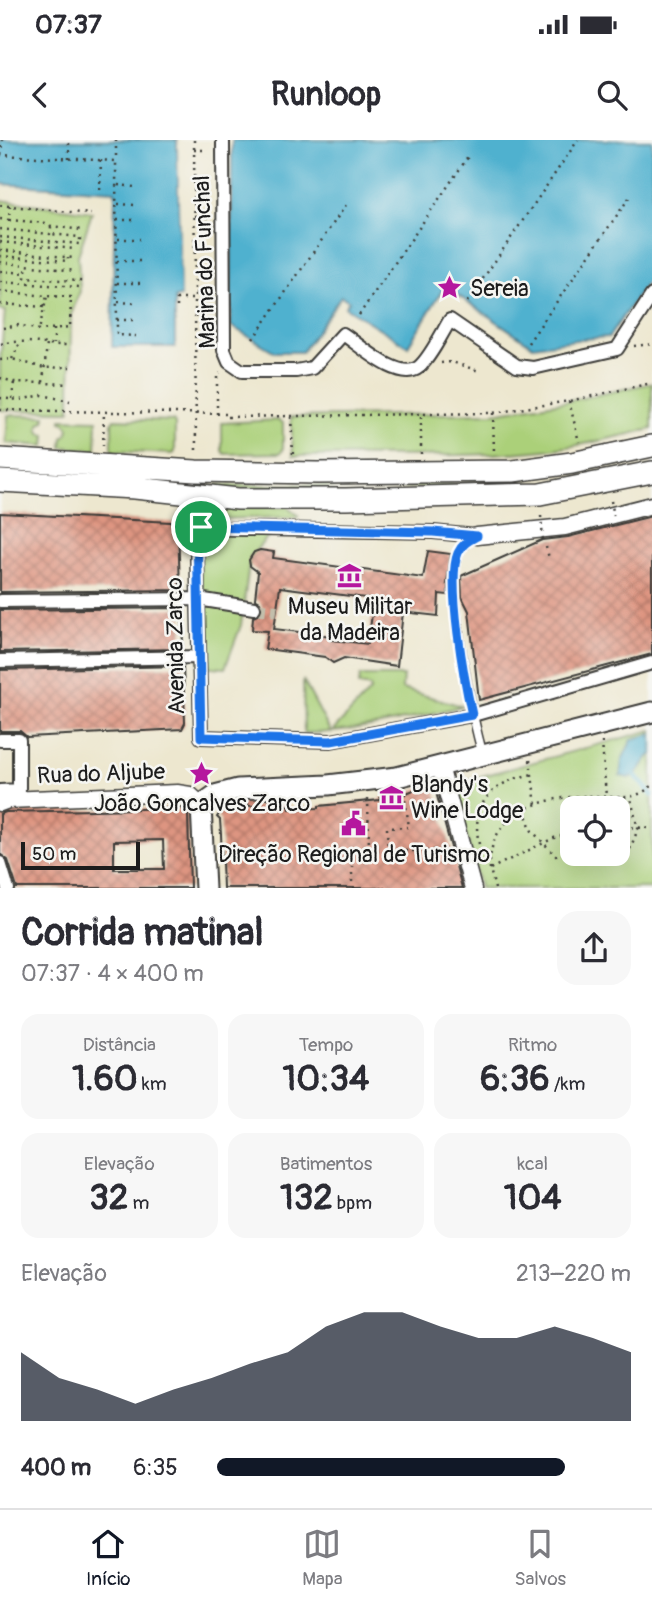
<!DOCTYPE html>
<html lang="pt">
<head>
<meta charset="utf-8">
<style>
  :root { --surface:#fff; --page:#f7f7f7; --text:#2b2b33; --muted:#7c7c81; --line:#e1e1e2; --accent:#111827 }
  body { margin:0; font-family:Pangolin,sans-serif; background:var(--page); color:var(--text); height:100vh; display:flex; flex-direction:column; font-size:26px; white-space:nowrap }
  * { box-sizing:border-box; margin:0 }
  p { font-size:23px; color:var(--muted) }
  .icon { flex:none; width:38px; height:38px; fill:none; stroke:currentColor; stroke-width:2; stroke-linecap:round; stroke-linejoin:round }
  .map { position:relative; height:748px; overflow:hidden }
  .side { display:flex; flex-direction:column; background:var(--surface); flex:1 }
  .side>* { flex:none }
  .tools { position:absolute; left:560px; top:656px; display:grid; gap:14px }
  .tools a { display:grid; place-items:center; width:70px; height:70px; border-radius:14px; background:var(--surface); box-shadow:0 7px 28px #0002; font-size:35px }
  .scale { position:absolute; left:21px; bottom:18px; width:119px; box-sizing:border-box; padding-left:7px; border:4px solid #1c1c1c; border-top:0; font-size:19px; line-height:24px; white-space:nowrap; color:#1c1c1c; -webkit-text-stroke:5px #f6f6f2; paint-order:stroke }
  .pin { position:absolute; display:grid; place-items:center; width:60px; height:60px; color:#fff; margin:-30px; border:4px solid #fff; border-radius:50%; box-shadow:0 2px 7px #0007 }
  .round { display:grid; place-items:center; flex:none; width:74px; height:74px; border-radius:21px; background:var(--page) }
  .head { display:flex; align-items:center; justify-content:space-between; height:119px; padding:0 21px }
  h1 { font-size:38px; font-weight:800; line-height:52px }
  .stats { display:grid; grid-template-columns:repeat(3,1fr); gap:10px; height:119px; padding:7px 21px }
  .stats div { display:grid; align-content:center; border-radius:18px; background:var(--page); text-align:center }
  .stats b { font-size:35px; font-weight:800 }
  .stats small { font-size:19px; font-weight:400 }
  .stats p { font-size:19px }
  .chart { height:196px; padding:14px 21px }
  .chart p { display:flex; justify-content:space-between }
  .chart svg { width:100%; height:126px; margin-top:7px; fill:var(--accent); opacity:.7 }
  ul { padding:0 21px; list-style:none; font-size:23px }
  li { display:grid; grid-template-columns:112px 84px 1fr; align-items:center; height:52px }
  li i { height:18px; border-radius:9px; background:var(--accent) }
  .status { display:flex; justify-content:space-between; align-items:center; height:49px; padding:0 35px; background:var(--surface); direction:ltr }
  .status svg { height:19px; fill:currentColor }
  header { display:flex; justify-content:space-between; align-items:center; height:91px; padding:0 21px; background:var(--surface); font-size:32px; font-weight:800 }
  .dock { display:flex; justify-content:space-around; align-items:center; height:98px; border-top:2px solid var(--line); background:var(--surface); font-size:19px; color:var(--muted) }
  .dock a { display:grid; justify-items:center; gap:4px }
  .dock .active { color:var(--accent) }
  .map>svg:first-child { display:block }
</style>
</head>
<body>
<div class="status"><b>07:37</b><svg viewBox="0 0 49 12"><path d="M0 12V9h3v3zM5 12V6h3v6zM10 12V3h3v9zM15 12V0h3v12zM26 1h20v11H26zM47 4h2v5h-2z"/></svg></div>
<header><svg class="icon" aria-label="back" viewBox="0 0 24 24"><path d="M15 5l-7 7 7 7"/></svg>Runloop<svg class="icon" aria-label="search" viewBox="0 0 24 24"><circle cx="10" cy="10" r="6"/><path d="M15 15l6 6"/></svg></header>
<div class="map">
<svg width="652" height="749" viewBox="0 0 652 749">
  <defs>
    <pattern id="building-cross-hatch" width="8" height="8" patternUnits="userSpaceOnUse" patternTransform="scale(1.75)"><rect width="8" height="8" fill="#de9581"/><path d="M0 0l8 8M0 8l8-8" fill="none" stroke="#b37969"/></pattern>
  </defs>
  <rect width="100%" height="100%" fill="#f6f6f2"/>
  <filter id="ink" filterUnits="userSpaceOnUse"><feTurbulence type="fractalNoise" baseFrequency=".0143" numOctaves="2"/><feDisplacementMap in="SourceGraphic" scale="14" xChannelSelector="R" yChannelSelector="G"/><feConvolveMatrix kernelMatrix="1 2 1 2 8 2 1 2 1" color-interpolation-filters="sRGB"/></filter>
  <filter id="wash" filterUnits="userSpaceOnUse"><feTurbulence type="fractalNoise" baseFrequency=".00686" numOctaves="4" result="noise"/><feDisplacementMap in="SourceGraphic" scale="28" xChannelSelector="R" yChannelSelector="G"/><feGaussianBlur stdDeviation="1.57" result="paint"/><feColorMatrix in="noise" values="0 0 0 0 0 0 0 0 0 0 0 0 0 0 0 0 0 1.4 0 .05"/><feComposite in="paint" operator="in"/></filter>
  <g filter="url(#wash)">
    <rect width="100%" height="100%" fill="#ede7cf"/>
    <path fill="#abd079" stroke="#64764a" stroke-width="2" fill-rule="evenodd" d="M0 60 92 72 78 116 80 151 71 175 70 271 0 270V223L5 171 0 170Z
      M652 243V289C614 297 575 308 535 311 455 318 373 315 293 316L291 277 493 273 569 261Z
      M8 275 45 276 44 281 40 283 38 289 41 294 46 295 45 306 6 303Z
      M61 279 97 280 96 310 62 307 63 298 67 294 69 288 65 283 61 282Z
      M114 279 173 281 175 284V312L173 314 112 311V282Z
      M279 280 283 283V310L280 313 225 314 222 311V283Z
      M471 344V347L216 349 218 345Z
      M213 367H288L298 375V377L213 379Z
      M201 387 273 391 250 417 241 485 225 528 199 526Z
      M360 536H403L402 549 462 566C410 579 357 593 304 593L303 540 331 593 371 550 370 547 359 545Z
      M652 590V748H480L453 644ZM572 668H618V714H572Z"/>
    <path fill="#50b1cf" stroke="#366676" stroke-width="2" d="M0 0H177L181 157 175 158V207H112L115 51 0 44Z
      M232 0H652V95L650 98 652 99V135L609 197 583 199 533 206 453 152 457 147 448 141 408 206 345 167 349 161 341 156 302 212H275L231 186Z
      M652 594V614C643 621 643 631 629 638L620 636 622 620 632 599Z"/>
    <path fill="#ede7cf" d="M178 0H181L184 157 181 161Z"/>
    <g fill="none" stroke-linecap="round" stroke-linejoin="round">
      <path stroke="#50b1cf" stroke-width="4.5" d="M635 635 652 655"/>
    </g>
    <g id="blocks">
      <path fill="url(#building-cross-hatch)" fill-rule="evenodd" d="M0 373 171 382 178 385 180 450 0 452Z
        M652 376V514L479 560 469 471 462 457 461 436 542 400 568 397Z
        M260 410 274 412 273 418 423 438 428 411 451 414 447 443 448 442V455L439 454 438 476 403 472 397 526 344 518 333 523 325 517 265 509 268 491 252 490 253 477 260 474 263 469 260 462 255 459 258 432 250 426 249 420 254 412ZM280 447 374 459 368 504 331 500 332 496 274 489Z
        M182 468 183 509 0 512V470Z
        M183 526 185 583 182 589 27 597 20 591H0V530Z
        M431 643 434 645 462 748H223L221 694 220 680 217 677 225 665 240 663H248V666L290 665V669L319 668V666L380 660V658L404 654Z
        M182 668 188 674 190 748H17L8 720 0 714V674L6 672ZM163 700 164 729H114V701Z"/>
    </g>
  </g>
  <g filter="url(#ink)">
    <use href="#blocks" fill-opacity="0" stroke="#3b3a37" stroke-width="2"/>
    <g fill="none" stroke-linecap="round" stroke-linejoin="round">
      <path stroke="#c3beab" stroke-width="12" stroke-dasharray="12 6" stroke-linecap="butt" d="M254 468 277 471"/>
      <defs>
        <path id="service" d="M477 396C468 401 462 404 458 414 445 446 472 579 483 615"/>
        <path id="pedestrian" d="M223 0 224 210 229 222 242 231H296L312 228 343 194C360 205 400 243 419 227 430 218 442 193 450 180L517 226 533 228 617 209 652 155
          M196 371 201 597 331 601 473 575 652 523
          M196 388 433 392 477 396
          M0 461 198 459 254 468
          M0 521 199 517
          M0 600H19V650L0 651
          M0 723 8 749"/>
        <path id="minor" d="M477 396 565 387 652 365
          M440 626 473 749
          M0 663 8 660 177 653 190 655 201 665"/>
        <path id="tertiary" d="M205 749 201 665 215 655 238 649 328 645 397 637 652 572"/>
        <path id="secondary" d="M0 319 196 331 317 333 513 331 572 323 652 306
          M0 341 135 348 238 359H346L540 354 652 332"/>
      </defs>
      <use href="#service" stroke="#3b3a37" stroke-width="11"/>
      <use href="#pedestrian" stroke="#3b3a37" stroke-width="16"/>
      <use href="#minor" stroke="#3b3a37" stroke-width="19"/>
      <use href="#tertiary" stroke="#3b3a37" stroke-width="23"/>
      <use href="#secondary" stroke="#3b3a37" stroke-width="24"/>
      <path stroke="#3b3a37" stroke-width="2.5" stroke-dasharray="2 5" stroke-linecap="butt" d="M116 0V21
        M194 0 196 312
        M194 10H208
        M0 15 116 21 117 195 136 196
        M1 15 2 0
        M69 19V0
        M118 45 135 47
        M100 50 101 20
        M118 64 135 65
        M0 65 91 74
        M10 66 9 80 47 83 51 86 82 90
        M195 76 207 75V88H210
        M0 79 9 80
        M117 80H135
        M0 89 50 94 51 87
        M0 97 80 104V97L50 94
        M118 99H140
        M0 102 75 109
        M0 110 75 118
        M0 116 68 121V118
        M117 121H140
        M0 122 75 131
        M0 131 26 133
        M0 142 79 147 80 141 25 138 27 125
        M117 143H141
        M0 151 47 156 39 190
        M195 153H209
        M118 162 135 163
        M467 162 578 0
        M0 164 45 167
        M177 167V159H194
        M359 175 468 17
        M117 180H135
        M3 188 18 185 39 190 70 187 71 157 47 156
        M54 189V204
        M253 199 346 65
        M528 203 629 58
        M1 204C26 198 45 206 70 205
        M634 206 652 204
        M12 219 21 201
        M0 220 12 219 44 228 70 227
        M441 223 452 222 479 231
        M0 238 14 242 69 244
        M43 242 47 204
        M0 258 20 260 42 255 70 261
        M12 259 14 242
        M569 261 579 302
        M0 270 227 274V277L493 273 569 261 652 243
        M493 273 494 312
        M217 274V236L220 233
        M291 277 293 316
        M103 306 104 272
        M421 314V274
        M546 407 549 418
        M602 602 606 657 604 668
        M530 620 536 665
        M524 670 532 691 560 720
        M618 687 652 688
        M479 704C470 662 493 642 533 634
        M630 709 638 689 631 659
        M370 711H426L447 708
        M388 711 387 688 409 687 404 652
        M490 729C487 672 543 656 591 656 613 656 635 663 652 645
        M352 749V712L369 711 368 657
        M495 749 490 729 556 697 572 694"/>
      <use href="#service" stroke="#fff" stroke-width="8"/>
      <use href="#pedestrian" stroke="#fff" stroke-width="12"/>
      <use href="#minor" stroke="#fff" stroke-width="16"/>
      <use href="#tertiary" stroke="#fff" stroke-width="19"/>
      <use href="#secondary" stroke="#fff" stroke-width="21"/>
      <path stroke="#3b3a37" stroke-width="2.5" stroke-dasharray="2 5" stroke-linecap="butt" d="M611 361 614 376
        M541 376 543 399"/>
    </g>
  </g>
  <g fill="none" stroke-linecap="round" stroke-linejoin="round" filter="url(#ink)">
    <defs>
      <path id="route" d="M201 387 433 392 477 396C468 401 462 404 458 413 446 441 465 544 472 575L331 601 201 597 197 388Z"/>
    </defs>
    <use href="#route" stroke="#fff" stroke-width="14"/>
    <use href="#route" stroke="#1a73e8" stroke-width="9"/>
  </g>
  <defs>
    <symbol id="sight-bare" viewBox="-9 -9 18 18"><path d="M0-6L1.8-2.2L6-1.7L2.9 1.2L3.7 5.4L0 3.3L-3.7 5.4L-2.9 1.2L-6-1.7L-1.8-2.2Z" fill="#b5179e" stroke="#f6f6f2" stroke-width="2.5" paint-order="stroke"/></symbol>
    <symbol id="museum-bare" viewBox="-9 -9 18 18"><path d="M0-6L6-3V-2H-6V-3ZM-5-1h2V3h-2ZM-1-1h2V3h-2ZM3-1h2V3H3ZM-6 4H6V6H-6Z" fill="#b5179e" stroke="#f6f6f2" stroke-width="2.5" paint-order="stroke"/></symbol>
    <symbol id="civic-bare" viewBox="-9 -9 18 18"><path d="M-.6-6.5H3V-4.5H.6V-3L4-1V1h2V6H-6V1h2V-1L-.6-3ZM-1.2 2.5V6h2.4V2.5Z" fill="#b5179e" stroke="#f6f6f2" stroke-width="2.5" paint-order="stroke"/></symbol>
  </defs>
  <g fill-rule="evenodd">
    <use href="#sight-bare" x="432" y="130" width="35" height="35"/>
    <use href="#museum-bare" x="332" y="418" width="35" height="35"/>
    <use href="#sight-bare" x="184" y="616" width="35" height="35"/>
    <use href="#museum-bare" x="374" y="640" width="35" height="35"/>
    <use href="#civic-bare" x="336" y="666" width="35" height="35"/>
  </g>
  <g text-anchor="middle" stroke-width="5" stroke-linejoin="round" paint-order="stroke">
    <g font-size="23" fill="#1c1c1c" stroke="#f6f6f2">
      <text transform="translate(204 122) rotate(-92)" y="8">Marina do Funchal</text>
      <text transform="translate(175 506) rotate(-91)" y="8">Avenida Zarco</text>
      <text transform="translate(101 633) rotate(-2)" y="8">Rua do Aljube</text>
    </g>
    <g font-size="23" fill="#1c1c1c" stroke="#f6f6f2">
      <text x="470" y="156" text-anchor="start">Sereia</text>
      <text x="350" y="474">Museu Militar<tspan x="350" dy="26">da Madeira</tspan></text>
      <text x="411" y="652" text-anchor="start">Blandy's<tspan x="411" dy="26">Wine Lodge</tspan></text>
      <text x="202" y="671">João Goncalves Zarco</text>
      <text x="354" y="722">Direção Regional de Turismo</text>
    </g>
  </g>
</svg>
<div class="tools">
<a><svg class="icon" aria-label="locate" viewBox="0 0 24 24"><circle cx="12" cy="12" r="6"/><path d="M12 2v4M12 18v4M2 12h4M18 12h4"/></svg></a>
</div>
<div class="scale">50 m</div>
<div class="pin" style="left:201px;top:387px;background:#1e9e55"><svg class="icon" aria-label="arrive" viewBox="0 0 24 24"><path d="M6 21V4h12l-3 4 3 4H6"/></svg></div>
</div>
<section class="side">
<div class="head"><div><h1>Corrida matinal</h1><p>07:37 · 4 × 400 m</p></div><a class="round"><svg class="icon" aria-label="share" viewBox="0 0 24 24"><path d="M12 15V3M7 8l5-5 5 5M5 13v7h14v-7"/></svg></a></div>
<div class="stats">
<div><p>Distância</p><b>1.60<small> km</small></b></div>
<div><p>Tempo</p><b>10:34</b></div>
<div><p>Ritmo</p><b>6:36<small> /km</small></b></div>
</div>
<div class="stats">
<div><p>Elevação</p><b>32<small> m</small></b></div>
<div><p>Batimentos</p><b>132<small> bpm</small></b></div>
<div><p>kcal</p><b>104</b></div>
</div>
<div class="chart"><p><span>Elevação</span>213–220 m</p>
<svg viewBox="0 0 160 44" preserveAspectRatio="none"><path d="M0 44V20L10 29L20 33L30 38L40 33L50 29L60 24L70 20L80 11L90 6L100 6L110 11L120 15L130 15L140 11L150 15L160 20V44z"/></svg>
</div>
<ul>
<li><b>400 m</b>6:35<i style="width:84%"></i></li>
</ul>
</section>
<nav class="dock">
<a class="active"><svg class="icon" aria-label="home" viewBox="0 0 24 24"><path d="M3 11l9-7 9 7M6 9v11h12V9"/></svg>Início</a>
<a><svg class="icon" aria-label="map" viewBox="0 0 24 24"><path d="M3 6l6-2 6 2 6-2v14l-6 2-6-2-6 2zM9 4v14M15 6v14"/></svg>Mapa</a>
<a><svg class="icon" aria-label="saved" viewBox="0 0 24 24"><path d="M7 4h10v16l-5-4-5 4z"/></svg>Salvos</a>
</nav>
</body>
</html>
